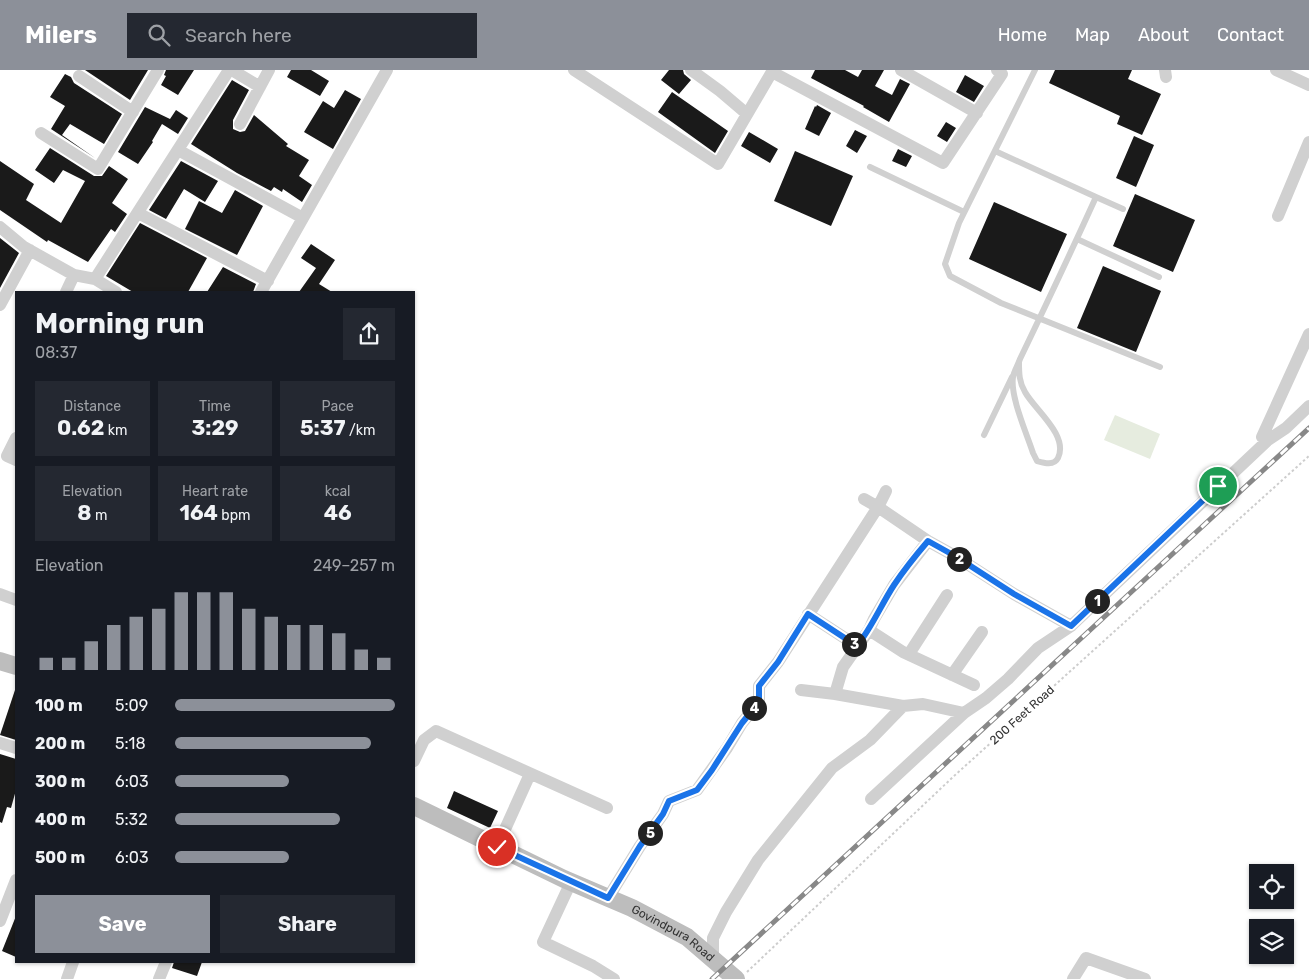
<!DOCTYPE html>
<html lang="en">
<head>
<meta charset="utf-8">
<style>
  :root { --surface:#171b24; --page:#242831; --text:#f1f3f6; --muted:#9ea1a6; --accent:#8c9099 }
  body { margin:0; font-family:Rubik,sans-serif; background:var(--page); color:var(--text); height:100vh; display:flex; flex-direction:column; font-size:19px; white-space:nowrap }
  * { box-sizing:border-box; margin:0 }
  p { font-size:16px; color:var(--muted) }
  .icon { flex:none; width:28px; height:28px; fill:none; stroke:currentColor; stroke-width:2; stroke-linecap:round; stroke-linejoin:round }
  .map { position:relative; flex:1; overflow:hidden }
  .details { position:absolute; left:15px; top:221px; width:400px; height:672px; display:flex; flex-direction:column; background:var(--surface); border-radius:0px; box-shadow:0 1px 4px #0004 }
  .details>* { flex:none }
  .buttons { position:absolute; left:1249px; top:794px; display:grid; gap:10px }
  .buttons a { display:grid; place-items:center; width:45px; height:45px; border-radius:0px; background:var(--surface); box-shadow:0 1px 4px #0004; font-size:25px }
  .pin { position:absolute; display:grid; place-items:center; width:42px; height:42px; color:#fff; margin:-21px; border:2px solid #fff; border-radius:50%; box-shadow:0 1px 5px #0007 }
  .km { position:absolute; width:25px; height:25px; margin:-12px; border-radius:50%; background:#222; color:#fff; font-size:14px; line-height:25px; text-align:center }
  .round { display:grid; place-items:center; flex:none; width:52px; height:52px; border-radius:0px; background:var(--page) }
  .summary { display:flex; align-items:center; justify-content:space-between; height:85px; padding:0 20px }
  h1 { font-size:28px; font-weight:700; line-height:38px }
  .figures { display:grid; grid-template-columns:repeat(3,1fr); gap:8px; height:85px; padding:5px 20px }
  .figures div { display:grid; align-content:center; border-radius:0px; background:var(--page); text-align:center }
  .figures b { font-size:21px; font-weight:700 }
  .figures small { font-size:14px; font-weight:400 }
  .figures p { font-size:14px }
  .chart { height:140px; padding:10px 20px }
  .chart p { display:flex; justify-content:space-between }
  .chart svg { width:100%; height:90px; margin-top:5px; stroke:var(--accent); stroke-width:6 }
  .button { display:flex; gap:10px; margin-top:auto; padding:10px 20px }
  .button a { flex:1; height:58px; border-radius:0px; background:var(--accent); color:#fff; font-size:20px; font-weight:700; line-height:58px; text-align:center }
  .button a+a { background:var(--page); color:var(--text) }
  ul { padding:0 20px; list-style:none; font-size:16px }
  li { display:grid; grid-template-columns:80px 60px 1fr; align-items:center; height:38px }
  li i { height:12px; border-radius:6px; background:var(--accent) }
  header { display:flex; align-items:center; gap:30px; box-sizing:border-box; height:70px; padding:0 25px; background:var(--accent); color:#fff }
  header strong { font-size:24px }
  nav { display:flex; gap:28px; margin-inline-start:auto; font-size:18px }
  .search { width:350px; height:45px; background:var(--page); display:flex; align-items:center; gap:12px; box-sizing:border-box; padding:0 18px; border-radius:0px; color:var(--muted); font-size:19px }
  .map>svg:first-child { display:block }
</style>
</head>
<body>
<header>
<strong>Milers</strong>
<div class="search"><svg class="icon" aria-label="search" viewBox="0 0 24 24"><circle cx="10" cy="10" r="6"/><path d="M15 15l6 6"/></svg>Search here</div>
<nav><a>Home</a><a>Map</a><a>About</a><a>Contact</a></nav>
</header>
<div class="map">
<svg width="1309" height="909" viewBox="0 0 1309 909">
  <rect width="100%" height="100%" fill="#fff"/>
  <path fill="#e6ecdf" d="M1115 345 1160 364 1150 389 1104 370Z"/>
  <path fill="#1a1a1a" d="M85 0H148L130 30Z
    M166 0H194L178 25 161 15 166 6 164 5Z
    M291 0H311L329 11 320 26 287 7Z
    M669 0H683L684 4 691 10 679 24 661 10Z
    M815 0H845L858 7 862 0H884L875 16 892 25 900 9 910 14 889 52 863 37 864 36 811 8Z
    M1055 0H1132L1128 9 1161 24 1142 65 1117 54 1120 46 1049 13Z
    M65 4 71 7 74 13 122 44 104 74 70 54 62 65 95 88 51 59 65 36 50 27Z
    M965 5 984 16 974 32 956 22Z
    M232 10 249 20 233 50V59L240 62 245 61 254 45 288 74 286 76 309 90 299 106 312 115 302 132 283 119 282 122 274 117 271 121 237 103 191 74Z
    M345 20 361 29 333 79 304 62 323 31 334 38Z
    M672 22 728 61 715 83 658 42Z
    M817 35 831 43 819 66 805 59 815 36 816 37Z
    M145 37 170 49 176 40 188 48 178 64 162 54 152 71 153 72 138 94 118 82Z
    M946 52 956 58 947 72 937 66Z
    M855 60 867 66 857 83 846 76Z
    M749 62 778 79 770 93 741 76Z
    M1134 66 1154 75 1136 117 1116 108Z
    M50 78 94 106H102L109 96 128 109 112 133 127 144 115 162 111 159 88 192 48 170 47 172 0 140V91L34 114 26 130 61 153 85 111 63 100 54 113 35 100Z
    M898 79 912 86 906 97 892 91Z
    M795 81 853 106 831 156 774 131Z
    M181 91 218 111 205 132 184 119 166 149 149 140Z
    M235 120 263 136 237 185 185 159 199 131 222 143Z
    M1135 124 1195 150 1173 202 1113 176Z
    M994 132 1067 164 1041 222 969 189Z
    M140 153 207 188 188 222H133L106 206Z
    M0 168 19 183 0 218Z
    M311 174 335 190 319 214 332 222H299L316 198 301 188Z
    M1103 196 1161 221 1136 282 1077 258Z
    M223 197 256 214 253 222H207Z
    M15 620H16V670L0 665Z
    M0 684 16 689V720L11 738 7 737 2 753 0 752Z
    M454 721 498 741 490 758 447 738Z
    M16 846V887L2 881Z
    M174 892H202L197 906 172 898Z"/>
  <g fill="none" stroke-linecap="round" stroke-linejoin="round">
    <path stroke="#cdcdcd" stroke-width="2" stroke-dasharray="2.5 2.5" stroke-linecap="butt" d="M747 902 954 706 1309 386"/>
    <path stroke="#d0d0d0" stroke-width="6" d="M1035 0 959 153 945 194 950 206 1001 233 1160 297
      M995 81 1096 127C1071 182 1046 235 1020 289 1018 295 1014 301 1013 307 1010 327 1027 364 1033 383L1037 391C1044 393 1054 396 1058 388 1069 365 1034 339 1025 322 1019 312 1019 303 1019 292
      M870 97 964 142
      M1096 127 1123 139
      M1077 169 1159 207
      M984 365 1012 307"/>
    <path stroke="#d0d0d0" stroke-width="12" d="M232 0 260 17
      M574 0 718 94 773 0
      M691 0 720 21 747 44
      M901 0 977 43
      M1165 0 1166 7
      M1276 0 1309 15
      M772 2 943 93 1002 4 997 0
      M79 6 133 42
      M240 54 269 0
      M41 63 98 99 158 0
      M178 80 303 148
      M138 143 268 211
      M1278 146 1309 72
      M0 157 24 177 74 205 95 209 116 222
      M95 209 229 0
      M66 222 74 205
      M261 222 387 0
      M0 235 30 180
      M1309 264 1262 367 1268 370 1286 358 1309 336
      M16 368 7 386 16 390
      M864 429 878 437 886 421
      M0 524 16 530
      M808 544 857 576
      M1071 556 1268 370
      M869 560 903 582 974 615
      M909 584 947 525
      M952 605 982 562
      M801 620 835 624
      M0 673 16 678
      M414 691 424 670 436 661 607 738
      M871 729 964 643
      M497 777 530 704
      M571 812 543 872 593 896 614 909
      M608 828 640 776 663 744 669 731 697 720 727 678 742 653 759 632V616L778 592 878 437 928 471 955 486 1014 524 1071 556 1038 578 1008 609 986 628 964 643 923 634 903 636 835 624 843 597 869 560 874 549 894 515 928 471
      M0 851 16 810
      M713 888V868L726 842 758 790 832 698 870 670 903 636
      M67 909 73 892
      M159 909 166 892
      M1073 909 1086 888 1145 909"/>
    <g stroke="#bdbdbd" stroke-width="18">
      <path d="M0 591 16 596"/>
      <path id="s1" d="M414 736 564 809 632 838 687 867 736 909"/>
    </g>
    <defs>
      <path id="rail" d="M712 909 1309 358"/>
    </defs>
    <use href="#rail" stroke="#888" stroke-width="5"/>
    <use href="#rail" stroke="#fff" stroke-width="3" stroke-dasharray="9" stroke-linecap="butt"/>
  </g>
  <g fill="none" stroke-linecap="round" stroke-linejoin="round">
    <defs>
      <path id="route" d="M497 777 608 828 640 776 663 744 669 731 697 720 712 700 742 653 759 632V616L778 592 808 544 857 576C872 557 881 535 894 515 904 500 916 485 928 471L955 486 1014 524 1071 556 1218 416"/>
    </defs>
    <use href="#route" stroke="#fff" stroke-width="10"/>
    <use href="#route" stroke="#1a73e8" stroke-width="6"/>
  </g>
  <g text-anchor="middle" stroke-width="5" stroke-linejoin="round" paint-order="stroke">
    <g font-size="12" fill="#333" stroke="#fff">
      <text transform="translate(1022 645) rotate(-42)" y="4">200 Feet Road</text>
      <text dy="4" stroke="none"><textPath href="#s1" startOffset="289">Govindpura Road</textPath></text>
    </g>
  </g>
</svg>
<div class="buttons">
<a><svg class="icon" aria-label="locate" viewBox="0 0 24 24"><circle cx="12" cy="12" r="6"/><path d="M12 2v4M12 18v4M2 12h4M18 12h4"/></svg></a>
<a><svg class="icon" aria-label="layers" viewBox="0 0 24 24"><path d="M12 4l9 5-9 5-9-5zM3 14l9 5 9-5"/></svg></a>
</div>
<div class="pin" style="left:1218px;top:416px;background:#1e9e55"><svg class="icon" aria-label="arrive" viewBox="0 0 24 24"><path d="M6 21V4h12l-3 4 3 4H6"/></svg></div>
<div class="pin" style="left:497px;top:777px;background:#d93025"><svg class="icon" aria-label="check" viewBox="0 0 24 24"><path d="M5 12l5 5 9-10"/></svg></div>
<b class="km" style="left:1097px;top:531px">1</b>
<b class="km" style="left:959px;top:489px">2</b>
<b class="km" style="left:854px;top:574px">3</b>
<b class="km" style="left:754px;top:638px">4</b>
<b class="km" style="left:650px;top:763px">5</b>
<section class="details">
<div class="summary"><div><h1>Morning run</h1><p>08:37</p></div><a class="round"><svg class="icon" aria-label="share" viewBox="0 0 24 24"><path d="M12 15V3M7 8l5-5 5 5M5 13v7h14v-7"/></svg></a></div>
<div class="figures">
<div><p>Distance</p><b>0.62<small> km</small></b></div>
<div><p>Time</p><b>3:29</b></div>
<div><p>Pace</p><b>5:37<small> /km</small></b></div>
</div>
<div class="figures">
<div><p>Elevation</p><b>8<small> m</small></b></div>
<div><p>Heart rate</p><b>164<small> bpm</small></b></div>
<div><p>kcal</p><b>46</b></div>
</div>
<div class="chart"><p><span>Elevation</span>249–257 m</p>
<svg viewBox="0 0 160 44" preserveAspectRatio="none"><path d="M5 44V38M15 44V38M25 44V30M35 44V22M45 44V18M55 44V14M65 44V6M75 44V6M85 44V6M95 44V14M105 44V18M115 44V22M125 44V22M135 44V26M145 44V34M155 44V38"/></svg>
</div>
<ul>
<li><b>100 m</b>5:09<i style="width:100%"></i></li>
<li><b>200 m</b>5:18<i style="width:89%"></i></li>
<li><b>300 m</b>6:03<i style="width:52%"></i></li>
<li><b>400 m</b>5:32<i style="width:75%"></i></li>
<li><b>500 m</b>6:03<i style="width:52%"></i></li>
</ul>
<div class="button"><a>Save</a><a>Share</a></div>
</section>
</div>
</body>
</html>
